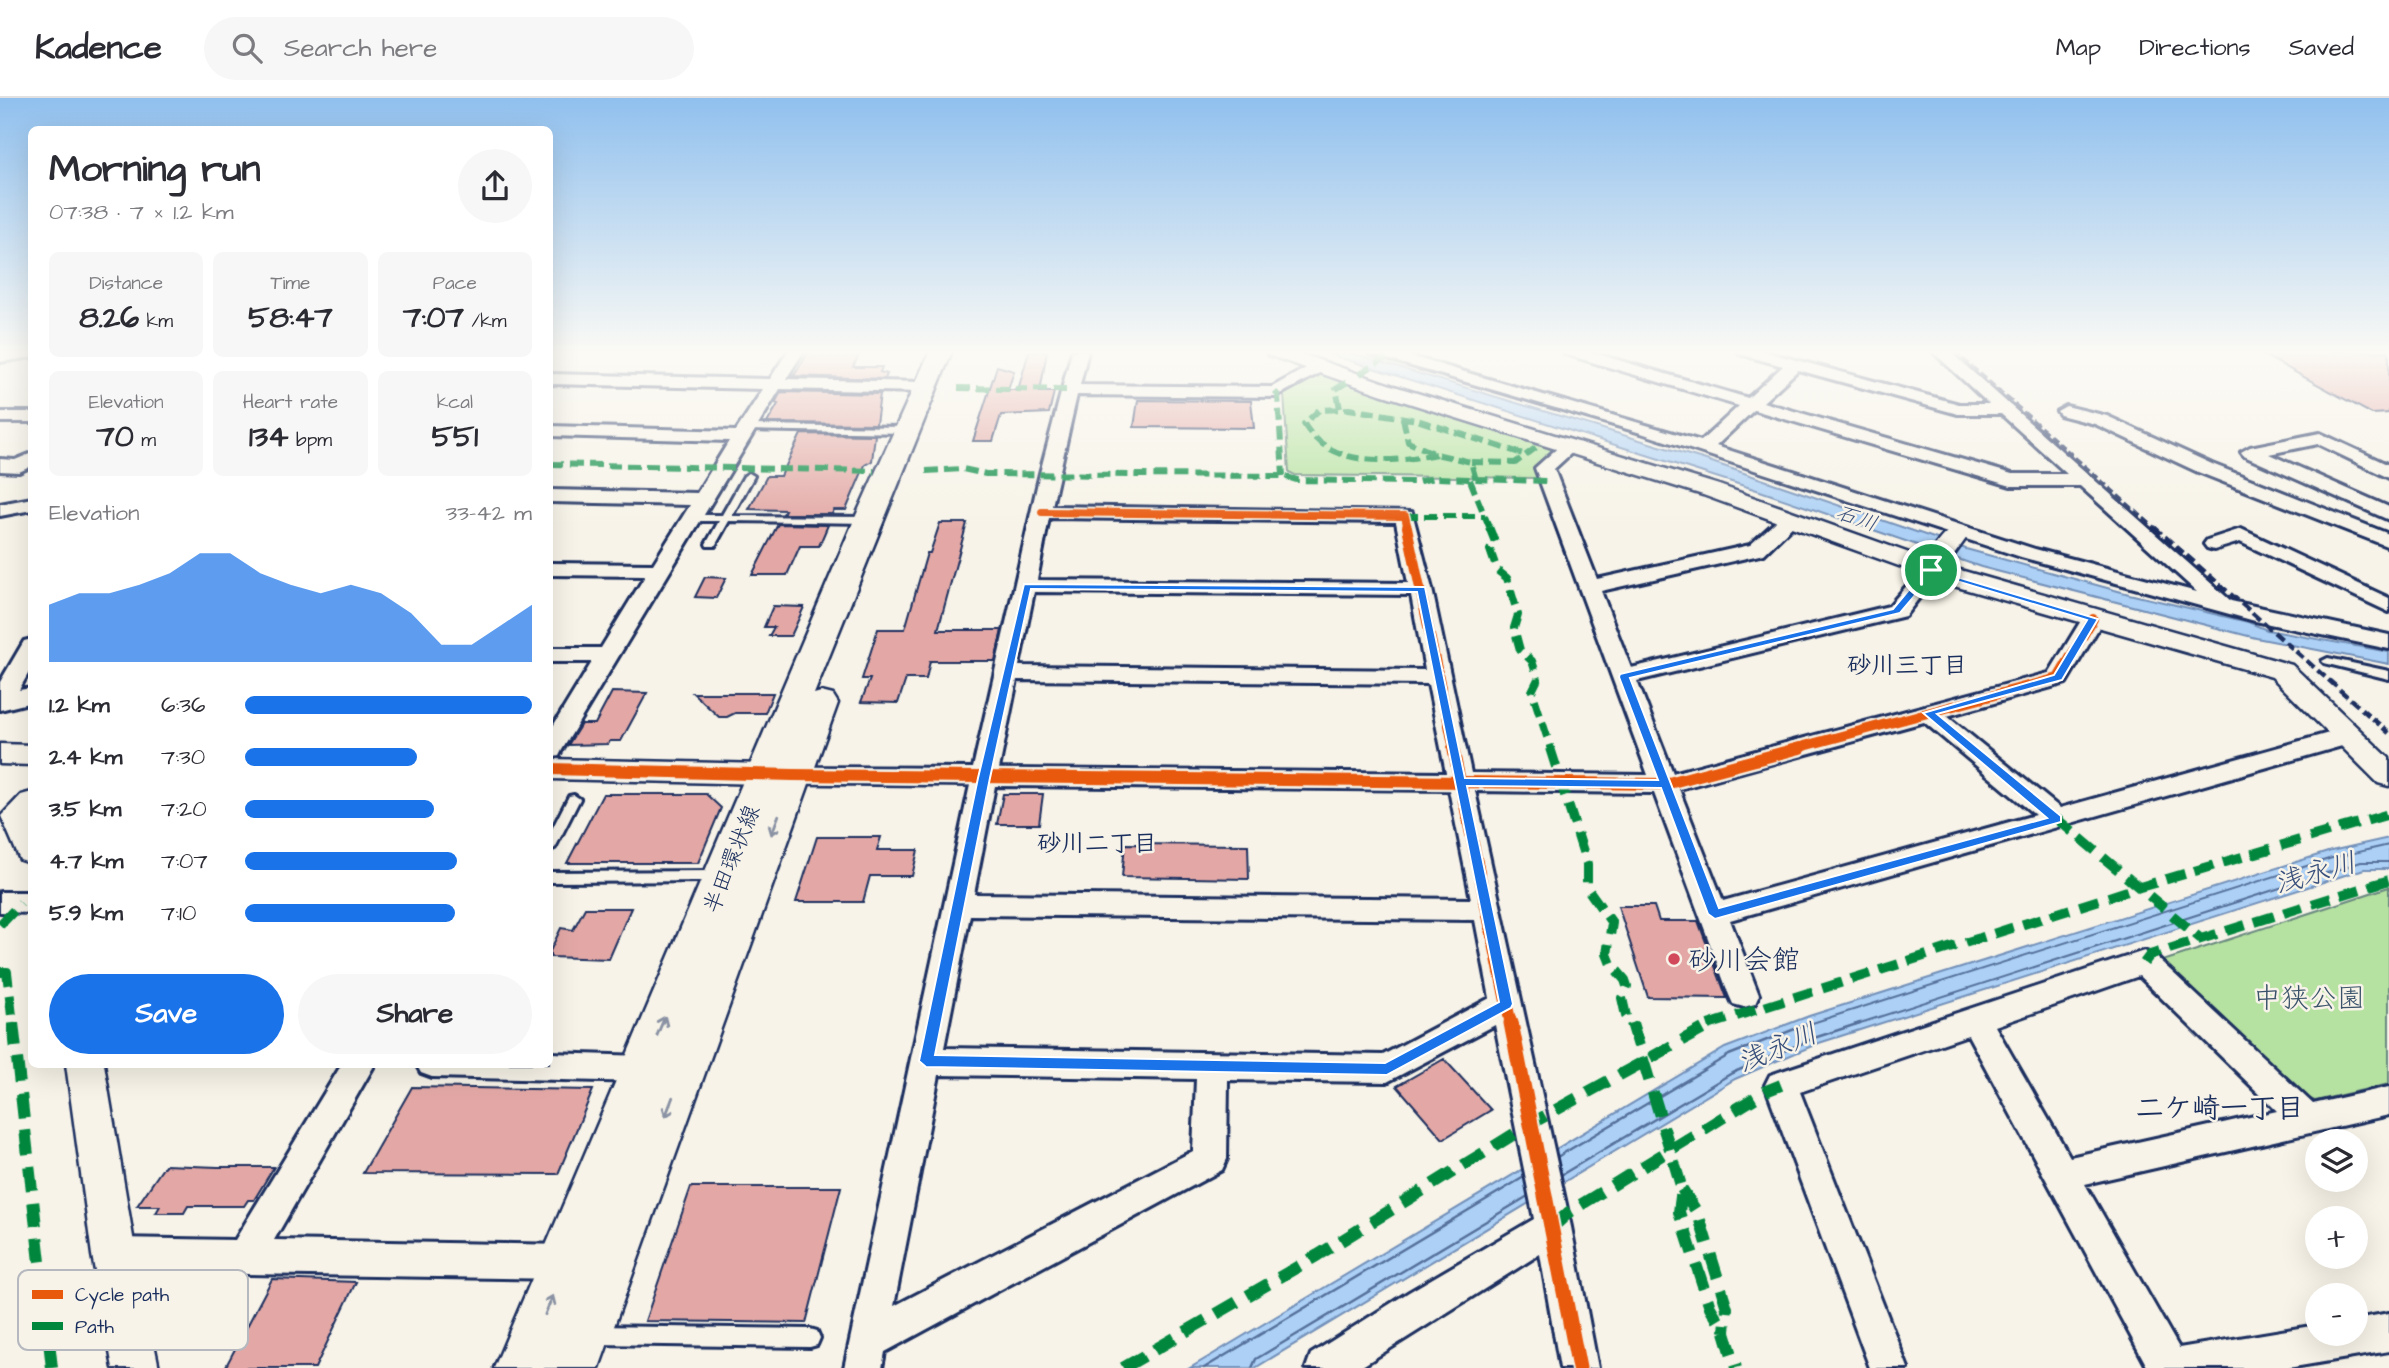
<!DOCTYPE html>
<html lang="en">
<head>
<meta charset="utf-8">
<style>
  :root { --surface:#fff; --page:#f7f7f7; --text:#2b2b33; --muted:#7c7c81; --line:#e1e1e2; --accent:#1a73e8 }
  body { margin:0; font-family:"Architects Daughter","Klee One",sans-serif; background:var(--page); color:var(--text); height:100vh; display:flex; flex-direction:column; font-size:26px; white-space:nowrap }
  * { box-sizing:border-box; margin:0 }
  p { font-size:23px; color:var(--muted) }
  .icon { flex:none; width:38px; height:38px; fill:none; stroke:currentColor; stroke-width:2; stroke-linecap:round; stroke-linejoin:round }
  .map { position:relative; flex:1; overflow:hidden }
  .side { position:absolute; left:28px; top:28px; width:525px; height:942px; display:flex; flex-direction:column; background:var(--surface); border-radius:10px; box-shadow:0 7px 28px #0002 }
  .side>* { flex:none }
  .buttons { position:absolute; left:2305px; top:1031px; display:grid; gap:14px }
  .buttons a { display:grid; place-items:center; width:63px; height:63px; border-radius:50%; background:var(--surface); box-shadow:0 7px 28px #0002; font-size:35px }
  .pin { position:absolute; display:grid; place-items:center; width:60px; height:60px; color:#fff; margin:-30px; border:4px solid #fff; border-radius:50%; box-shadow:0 2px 7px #0007 }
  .round { display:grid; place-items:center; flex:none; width:74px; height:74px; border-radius:37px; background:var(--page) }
  .summary { display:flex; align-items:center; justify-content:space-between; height:119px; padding:0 21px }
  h1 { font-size:38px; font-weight:700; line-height:52px }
  .figures { display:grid; grid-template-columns:repeat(3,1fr); gap:10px; height:119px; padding:7px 21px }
  .figures div { display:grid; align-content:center; border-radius:10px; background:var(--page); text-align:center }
  .figures b { font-size:30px; font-weight:700 }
  .figures small { font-size:19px; font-weight:400 }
  .figures p { font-size:19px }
  .chart { height:196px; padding:14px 21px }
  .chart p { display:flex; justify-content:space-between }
  .chart svg { width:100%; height:126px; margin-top:7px; fill:var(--accent); opacity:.7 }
  .action { display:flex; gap:14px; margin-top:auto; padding:14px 21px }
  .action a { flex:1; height:80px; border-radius:42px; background:var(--accent); color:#fff; font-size:28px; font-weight:700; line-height:80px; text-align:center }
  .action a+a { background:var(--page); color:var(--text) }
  ul { padding:0 21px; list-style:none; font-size:23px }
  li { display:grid; grid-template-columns:112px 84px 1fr; align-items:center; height:52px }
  li i { height:18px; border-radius:9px; background:var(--accent) }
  header { display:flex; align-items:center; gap:42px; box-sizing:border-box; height:98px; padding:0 35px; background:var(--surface); border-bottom:2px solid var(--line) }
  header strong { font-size:33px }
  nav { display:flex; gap:38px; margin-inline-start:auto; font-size:24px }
  .search { width:490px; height:63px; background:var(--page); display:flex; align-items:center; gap:18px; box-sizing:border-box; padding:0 24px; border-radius:38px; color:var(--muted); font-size:26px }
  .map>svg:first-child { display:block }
</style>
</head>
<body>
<header>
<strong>Kadence</strong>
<div class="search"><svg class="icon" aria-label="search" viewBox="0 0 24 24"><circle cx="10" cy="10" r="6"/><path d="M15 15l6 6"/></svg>Search here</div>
<nav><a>Map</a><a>Directions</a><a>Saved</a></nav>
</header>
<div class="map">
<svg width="2389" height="1270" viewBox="0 0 2389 1270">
  <rect width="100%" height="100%" fill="#f7f3e8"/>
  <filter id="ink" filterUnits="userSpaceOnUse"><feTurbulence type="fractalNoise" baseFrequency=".0143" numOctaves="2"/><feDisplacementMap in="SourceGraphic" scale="14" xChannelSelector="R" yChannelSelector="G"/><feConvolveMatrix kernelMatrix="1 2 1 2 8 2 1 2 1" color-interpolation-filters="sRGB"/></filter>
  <g filter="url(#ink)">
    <path fill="#b5e2a0" stroke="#68887f" stroke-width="2" d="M1316 277H1324L1550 350 1552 355 1536 369 1539 378 1537 380 1295 377 1289 374 1284 296Z
      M2389 789V986L2315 1003 2296 995 2160 864Z"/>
    <path fill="#add1f6" stroke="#7390b9" stroke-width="2" d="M1319 253H1344L1706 362 1966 451 2129 496 2248 524 2267 532 2389 554V566L2256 540 1981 469 1760 393Z
      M2389 740V771H2364L1819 945 1735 981 1255 1270H1190L1725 950 1809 918 2331 753Z"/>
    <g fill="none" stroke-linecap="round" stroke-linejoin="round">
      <path stroke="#55709b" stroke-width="2" d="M1806 927 2332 760 2389 747
        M1854 927 2361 764H2389"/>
      <path stroke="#55709b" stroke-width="2.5" d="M1557 1059 1729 957 1810 925
        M1561 1077 1732 975 1817 939 1860 925
        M1204 1270 1524 1079
        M1252 1270 1256 1261 1528 1098"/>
    </g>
    <path fill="#e3a8a5" stroke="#1b2f5e" stroke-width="2" d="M809 253H861L853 269H882L880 274 887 276 885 281 791 278 795 276Z
      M1029 253H1047L1040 294H1054L1049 315 1001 317 993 343H973L997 268 1014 273 1008 292H1018Z
      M2256 253H2389V315L2372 316Z
      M781 294 880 296 876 326 767 325 778 306 775 305Z
      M1138 302 1251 303 1254 330 1134 329Z
      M801 336 875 337 872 363 865 367 846 412H834L832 416H783L785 412 749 411 767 378H781Z
      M940 425H967L938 532H1002L995 563H930L926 581H906L898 605 861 604 870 581H862L878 531H905L927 455H930Z
      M778 426 828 427 819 448H800L787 477H752Z
      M705 479 726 480 716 500 695 499Z
      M773 508 804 509 791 538H769L774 529H764Z
      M612 594 647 595 621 643H610L608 646 568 647 581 626H595Z
      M693 595H773L765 615H735L727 619H719Z
      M603 696H706L721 710 698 765H567Z
      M1003 696H1043L1039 726H997Z
      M817 739H881L877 752H918L912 778H870L863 804H796Z
      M1125 746 1248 747 1249 781 1122 779Z
      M1618 808H1654L1659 823H1698L1727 900 1648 899Z
      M585 810H631L609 861 550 859V853L561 830 573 832Z
      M1444 961 1491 1012 1443 1041 1397 988Z
      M412 989 593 992 558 1076 363 1075Z
      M165 1067 218 1069H274L254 1102H248L244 1108H188L184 1115H156L160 1108H137Z
      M691 1089H841L806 1225 645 1223Z
      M272 1181 356 1184 315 1270H225Z"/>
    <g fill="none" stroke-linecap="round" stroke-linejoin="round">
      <defs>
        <path id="service" d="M747 327 906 329 910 332 906 335 744 332 743 330Z
          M749 375 754 378 732 418 868 419 873 422 868 425 729 423 715 448H707L706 446 719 423H691L686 420 691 417H722L744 378Z
          M2328 560 2389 573V581L2324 565 2322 563Z
          M574 697 580 701 555 750 550 752V735L569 698Z
          M717 773 722 774 724 778 722 782 717 783 550 784V774Z
          M594 1228 810 1231 817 1233 820 1240 817 1247 810 1249 594 1246 587 1244 585 1237 587 1230Z"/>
        <path id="minor" d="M32 253V259L0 264V254Z
          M788 253H804L786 281 925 284 933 289 925 294 780 291 562 652 559 658 550 660V633L592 564H550V550H601L645 478 550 477V465L653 466 690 407 550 404V392L697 395 729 343 550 338V328L736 333 763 291 550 286V276L770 281Z
          M1072 253H1088L1080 287 1272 289 1315 265H1327L1329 268 1327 271 1275 299 1077 297 1052 408 1412 414 1432 491 1471 675 1648 677 1535 370 1563 345 1569 344 1578 349 1554 371 1597 481 1750 447 1784 416 1791 414 1801 420 1764 456 1601 493 1631 570 1889 508 1924 468H1938L1941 472 1905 518 1637 583 1673 675 2049 575 2085 516H2101L2104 521 2066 585 1947 618 2060 710 2347 630 2356 632 2359 638 2356 644 1730 822 1759 897 1755 906 1744 909 1733 906 1729 897 1654 695 1475 693 1571 1129 1598 1270H1560L1540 1156 1359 1270H1306L1311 1256 1409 1194 1534 1121 1495 927 1387 984 1228 982 1227 1061 1222 1072 885 1254 882 1270H844L970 687 780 685 771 683 767 677 771 671 780 669 973 670 1040 375ZM1049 420 1396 424 1408 485 1037 482ZM1034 494 1411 497 1425 572 1019 568ZM1017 582 1428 586 1446 675 999 671ZM1924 624 2035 717 1723 803 1679 691ZM995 688 1449 692 1471 801 974 796ZM970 817 1475 822 1490 900 1383 957 944 950ZM939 977 1196 981 1193 1053 894 1208Z
          M1368 253H1393L1701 343 1739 308 1565 256 1563 253H1587L1748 300 1783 268 1740 256 1738 253H1763L1959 306H1989L1932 253H1949L2231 503 2389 537V551L2255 523 2021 459 1641 335 1370 256ZM1798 272 1958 316H2001L2067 376H2012L1763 304ZM1754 312 2011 388H2080L2197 494 2035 451 1716 348Z
          M2066 308 2107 318 2212 366 2389 436V449L2198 374 2095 326 2060 317 2057 313Z
          M0 314H32V324H0Z
          M2320 335 2389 367V380L2318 346 2269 356 2389 409V422L2244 358 2241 354 2250 349Z
          M32 355V368L19 374 0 373V361L15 362Z
          M32 400V412L0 418V406Z
          M2241 431 2389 500V514L2240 444 2214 452 2207 450 2204 446 2207 442Z
          M32 541V569L19 592 32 590V604L0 612V584L24 543Z
          M0 794H32V815L0 814Z
          M2144 853 2154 857 2313 1006 2389 989V1017L2085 1086 2179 1250 2317 1227V1236H2356V1221L2389 1215V1253L2288 1270H2148L1968 937 1800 994 1908 1270H1870L1765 987 1770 977ZM2139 878 2277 1013 2070 1059 1995 928Z
          M550 955 643 958 654 961 659 971 654 981 643 984 432 979 421 975 416 966H550Z
          M342 966H375L274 1142 567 1147 580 1152 585 1164 580 1176 567 1181 114 1174 101 1169 96 1157 101 1145 114 1140 235 1142Z"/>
        <path id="tertiary" d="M1265 253H1293L1394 288 1719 387 1926 461C1937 446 1946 425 1967 430L1970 435 1946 468 2292 567 2389 660V688L2378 685 2272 579 1954 488 1703 397 1380 296 1268 257Z
          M0 646 32 647V667L0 666Z
          M550 661 765 666 776 669 780 676 776 683 765 686 550 681Z
          M32 694V766L20 762 1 718 21 697Z
          M66 966H104L136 1157 159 1270H113L92 1157Z"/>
        <path id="secondary" d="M930 253H952L814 596 821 594 833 597 838 605 599 1270H494L854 422Z"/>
      </defs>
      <use href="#service" stroke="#1b2f5e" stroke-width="6"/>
      <use href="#minor" stroke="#1b2f5e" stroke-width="6"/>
      <use href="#tertiary" stroke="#1b2f5e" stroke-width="5"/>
      <use href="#secondary" stroke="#1b2f5e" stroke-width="5"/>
      <use href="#service" fill="#f7f3e8" fill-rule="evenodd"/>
      <use href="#minor" fill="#f7f3e8" fill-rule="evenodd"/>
      <use href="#tertiary" fill="#f7f3e8" fill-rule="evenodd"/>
      <use href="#secondary" fill="#f7f3e8" fill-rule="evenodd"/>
      <path stroke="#1b2f5e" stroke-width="3.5" stroke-dasharray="8 3.5" stroke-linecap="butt" d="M1954 253 2156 431"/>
      <path stroke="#1b2f5e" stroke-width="4.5" stroke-dasharray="10 4.5" stroke-linecap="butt" d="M2154 429 2389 635"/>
      <path stroke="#00873e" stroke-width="6" stroke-dasharray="13 6" stroke-linecap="butt" d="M1360 276 1386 259
        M958 290 1070 292
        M1275 294 1278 297 1283 378
        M1340 310 1336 291 1349 283
        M1403 320 1408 344 1436 356 1471 364 1476 382
        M1436 356C1392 365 1330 370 1304 326L1319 312 1349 311 1417 322 1526 357
        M1471 364 1515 365 1541 346
        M550 366 874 373
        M926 373 963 371 986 376 1283 378 1297 382 1416 384 1434 380 1549 383
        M1470 382 1490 431
        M1405 418H1485"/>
      <path stroke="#00873e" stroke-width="8" stroke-dasharray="16 8" stroke-linecap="butt" d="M1489 429 1495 444 1490 452 1497 472 1507 480 1518 517 1514 530 1520 552 1532 563 1538 581 1532 593 1551 651"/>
      <path stroke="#00873e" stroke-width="10" stroke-dasharray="20 10" stroke-linecap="butt" d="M1550 650 1587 766V790L1612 825 1607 856 1611 866 1625 882 1627 888 1622 900 1626 918 1633 927
        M2057 721 2201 841
        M0 827 21 805
        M2144 865 2150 857 2389 782
        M0 874H7L13 927
        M1708 927 2140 789 2389 716"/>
      <path stroke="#00873e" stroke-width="12" stroke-dasharray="24 12" stroke-linecap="butt" d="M13 925 52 1270
        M1632 925 1682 1091 1679 1114 1710 1209 1725 1234 1736 1270
        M1682 1091 1698 1116 1727 1210 1725 1234
        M1553 1129 1569 1114 1766 993 1781 987
        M1123 1270 1318 1157 1532 1025 1714 925"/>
      <defs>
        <path id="cycleway-far3" d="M1042 414 1405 418 1408 431"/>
        <path id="cycleway-far2" d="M1407 429 1454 651
          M1793 651 2058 580 2093 521"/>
        <path id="cycleway-far1" d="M1453 650 1511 927
          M550 671 793 677 1665 686 1800 650"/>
        <path id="cycleway" d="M1511 925 1579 1270"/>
      </defs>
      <use href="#cycleway-far3" stroke="#f7f3e8" stroke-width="11"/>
      <use href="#cycleway-far2" stroke="#f7f3e8" stroke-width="14"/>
      <use href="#cycleway-far1" stroke="#f7f3e8" stroke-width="17"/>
      <use href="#cycleway" stroke="#f7f3e8" stroke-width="19"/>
      <use href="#cycleway-far3" stroke="#e8590c" stroke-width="8"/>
      <use href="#cycleway-far2" stroke="#e8590c" stroke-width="10"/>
      <use href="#cycleway-far1" stroke="#e8590c" stroke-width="12"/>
      <use href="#cycleway" stroke="#e8590c" stroke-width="15"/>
    </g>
    <defs><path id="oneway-shaft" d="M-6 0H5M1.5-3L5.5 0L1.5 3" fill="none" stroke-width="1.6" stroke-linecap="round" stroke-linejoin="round" transform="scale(1.75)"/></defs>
    <g stroke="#8991a3">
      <use href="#oneway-shaft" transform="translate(775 727) rotate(111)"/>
      <use href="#oneway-shaft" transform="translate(661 928) rotate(-67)"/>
      <use href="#oneway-shaft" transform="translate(669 1009) rotate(111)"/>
      <use href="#oneway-shaft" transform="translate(549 1207) rotate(-67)"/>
    </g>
  </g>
  <linearGradient id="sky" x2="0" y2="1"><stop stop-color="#90c0ee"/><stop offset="0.59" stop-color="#fbfaf5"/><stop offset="1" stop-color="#fbfaf5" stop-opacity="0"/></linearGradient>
  <rect width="2389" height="431" fill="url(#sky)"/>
  <path fill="#1a73e8" stroke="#fff" stroke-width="2" fill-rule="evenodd" d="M1927 470 2098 521 2062 582 1937 616 2061 718V724L1715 821 1708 816 1661 690 1467 688 1513 906 1511 910 1387 977 926 969 919 963 978 680 1024 486 1425 489 1465 680 1658 682 1619 579 1620 576 1893 511ZM1933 476 2087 522 2054 577 1923 615 2047 720 1719 810 1630 580 1900 515ZM1031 491 1417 494 1499 904 1385 965 935 957 990 680Z"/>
  <circle fill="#d1495b" stroke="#f7f3e8" stroke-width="2.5" cx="1674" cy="861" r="7"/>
  <g text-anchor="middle" stroke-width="5" stroke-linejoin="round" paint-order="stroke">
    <g font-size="21" font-style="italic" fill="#384f7c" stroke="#f7f3e8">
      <text transform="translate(1857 420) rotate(19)" y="7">石川</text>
    </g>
    <g font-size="23" fill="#1b2f5e" stroke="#f7f3e8">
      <text transform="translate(731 761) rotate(-68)" y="8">半田環状線</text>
    </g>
    <g font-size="24" font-weight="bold" fill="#1b2f5e" stroke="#f7f3e8">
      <text x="1907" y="575">砂川三丁目</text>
      <text x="1097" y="753">砂川二丁目</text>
    </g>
    <g font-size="28" font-style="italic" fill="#384f7c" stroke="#f7f3e8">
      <text transform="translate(2315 774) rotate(-16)" y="10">浅永川</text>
      <text transform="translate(1777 949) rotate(-23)" y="10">浅永川</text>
    </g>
    <g font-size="28" fill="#1b2f5e" stroke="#f7f3e8" text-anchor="start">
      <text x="1688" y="871">砂川会館</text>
    </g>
    <g font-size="28" fill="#3a536b" stroke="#f7f3e8">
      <text x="2309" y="909">中狭公園</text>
    </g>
    <g font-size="28" font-weight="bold" fill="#1b2f5e" stroke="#f7f3e8">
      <text x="2220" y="1019">二ケ崎一丁目</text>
    </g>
  </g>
  <rect x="18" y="1172" width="230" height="80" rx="10" fill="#f7f3e8" stroke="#b5b8bf" stroke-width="2"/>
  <rect x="32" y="1192" width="31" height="9" fill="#e8590c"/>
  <rect x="32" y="1224" width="31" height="8" fill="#00873e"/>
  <g font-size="19" fill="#1b2f5e">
    <text x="75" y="1203">Cycle path</text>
    <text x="75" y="1235">Path</text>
  </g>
</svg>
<div class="buttons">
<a><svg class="icon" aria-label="layers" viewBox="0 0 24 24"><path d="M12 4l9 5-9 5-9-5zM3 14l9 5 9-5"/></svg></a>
<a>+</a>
<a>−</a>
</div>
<div class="pin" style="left:1931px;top:472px;background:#1e9e55"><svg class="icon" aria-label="arrive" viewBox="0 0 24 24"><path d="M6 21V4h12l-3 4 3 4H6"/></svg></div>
<section class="side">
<div class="summary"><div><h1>Morning run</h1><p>07:38 · 7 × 1.2 km</p></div><a class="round"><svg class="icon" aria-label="share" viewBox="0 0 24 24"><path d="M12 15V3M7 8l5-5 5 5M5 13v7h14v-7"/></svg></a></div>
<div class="figures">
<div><p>Distance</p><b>8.26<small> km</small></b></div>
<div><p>Time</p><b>58:47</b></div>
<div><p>Pace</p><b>7:07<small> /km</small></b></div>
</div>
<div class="figures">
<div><p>Elevation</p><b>70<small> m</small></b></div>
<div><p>Heart rate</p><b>134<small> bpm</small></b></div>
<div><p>kcal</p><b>551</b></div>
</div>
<div class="chart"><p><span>Elevation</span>33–42 m</p>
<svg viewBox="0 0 160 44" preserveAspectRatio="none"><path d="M0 44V24L10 20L20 20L30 17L40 13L50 6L60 6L70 13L80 17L90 20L100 17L110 20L120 27L130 38L140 38L150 31L160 24V44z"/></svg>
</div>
<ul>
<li><b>1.2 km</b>6:36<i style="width:100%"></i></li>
<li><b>2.4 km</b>7:30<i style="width:60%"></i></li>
<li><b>3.5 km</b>7:20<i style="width:66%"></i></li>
<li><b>4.7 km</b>7:07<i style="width:74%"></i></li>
<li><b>5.9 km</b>7:10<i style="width:73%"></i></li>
</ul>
<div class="action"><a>Save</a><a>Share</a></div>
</section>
</div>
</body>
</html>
